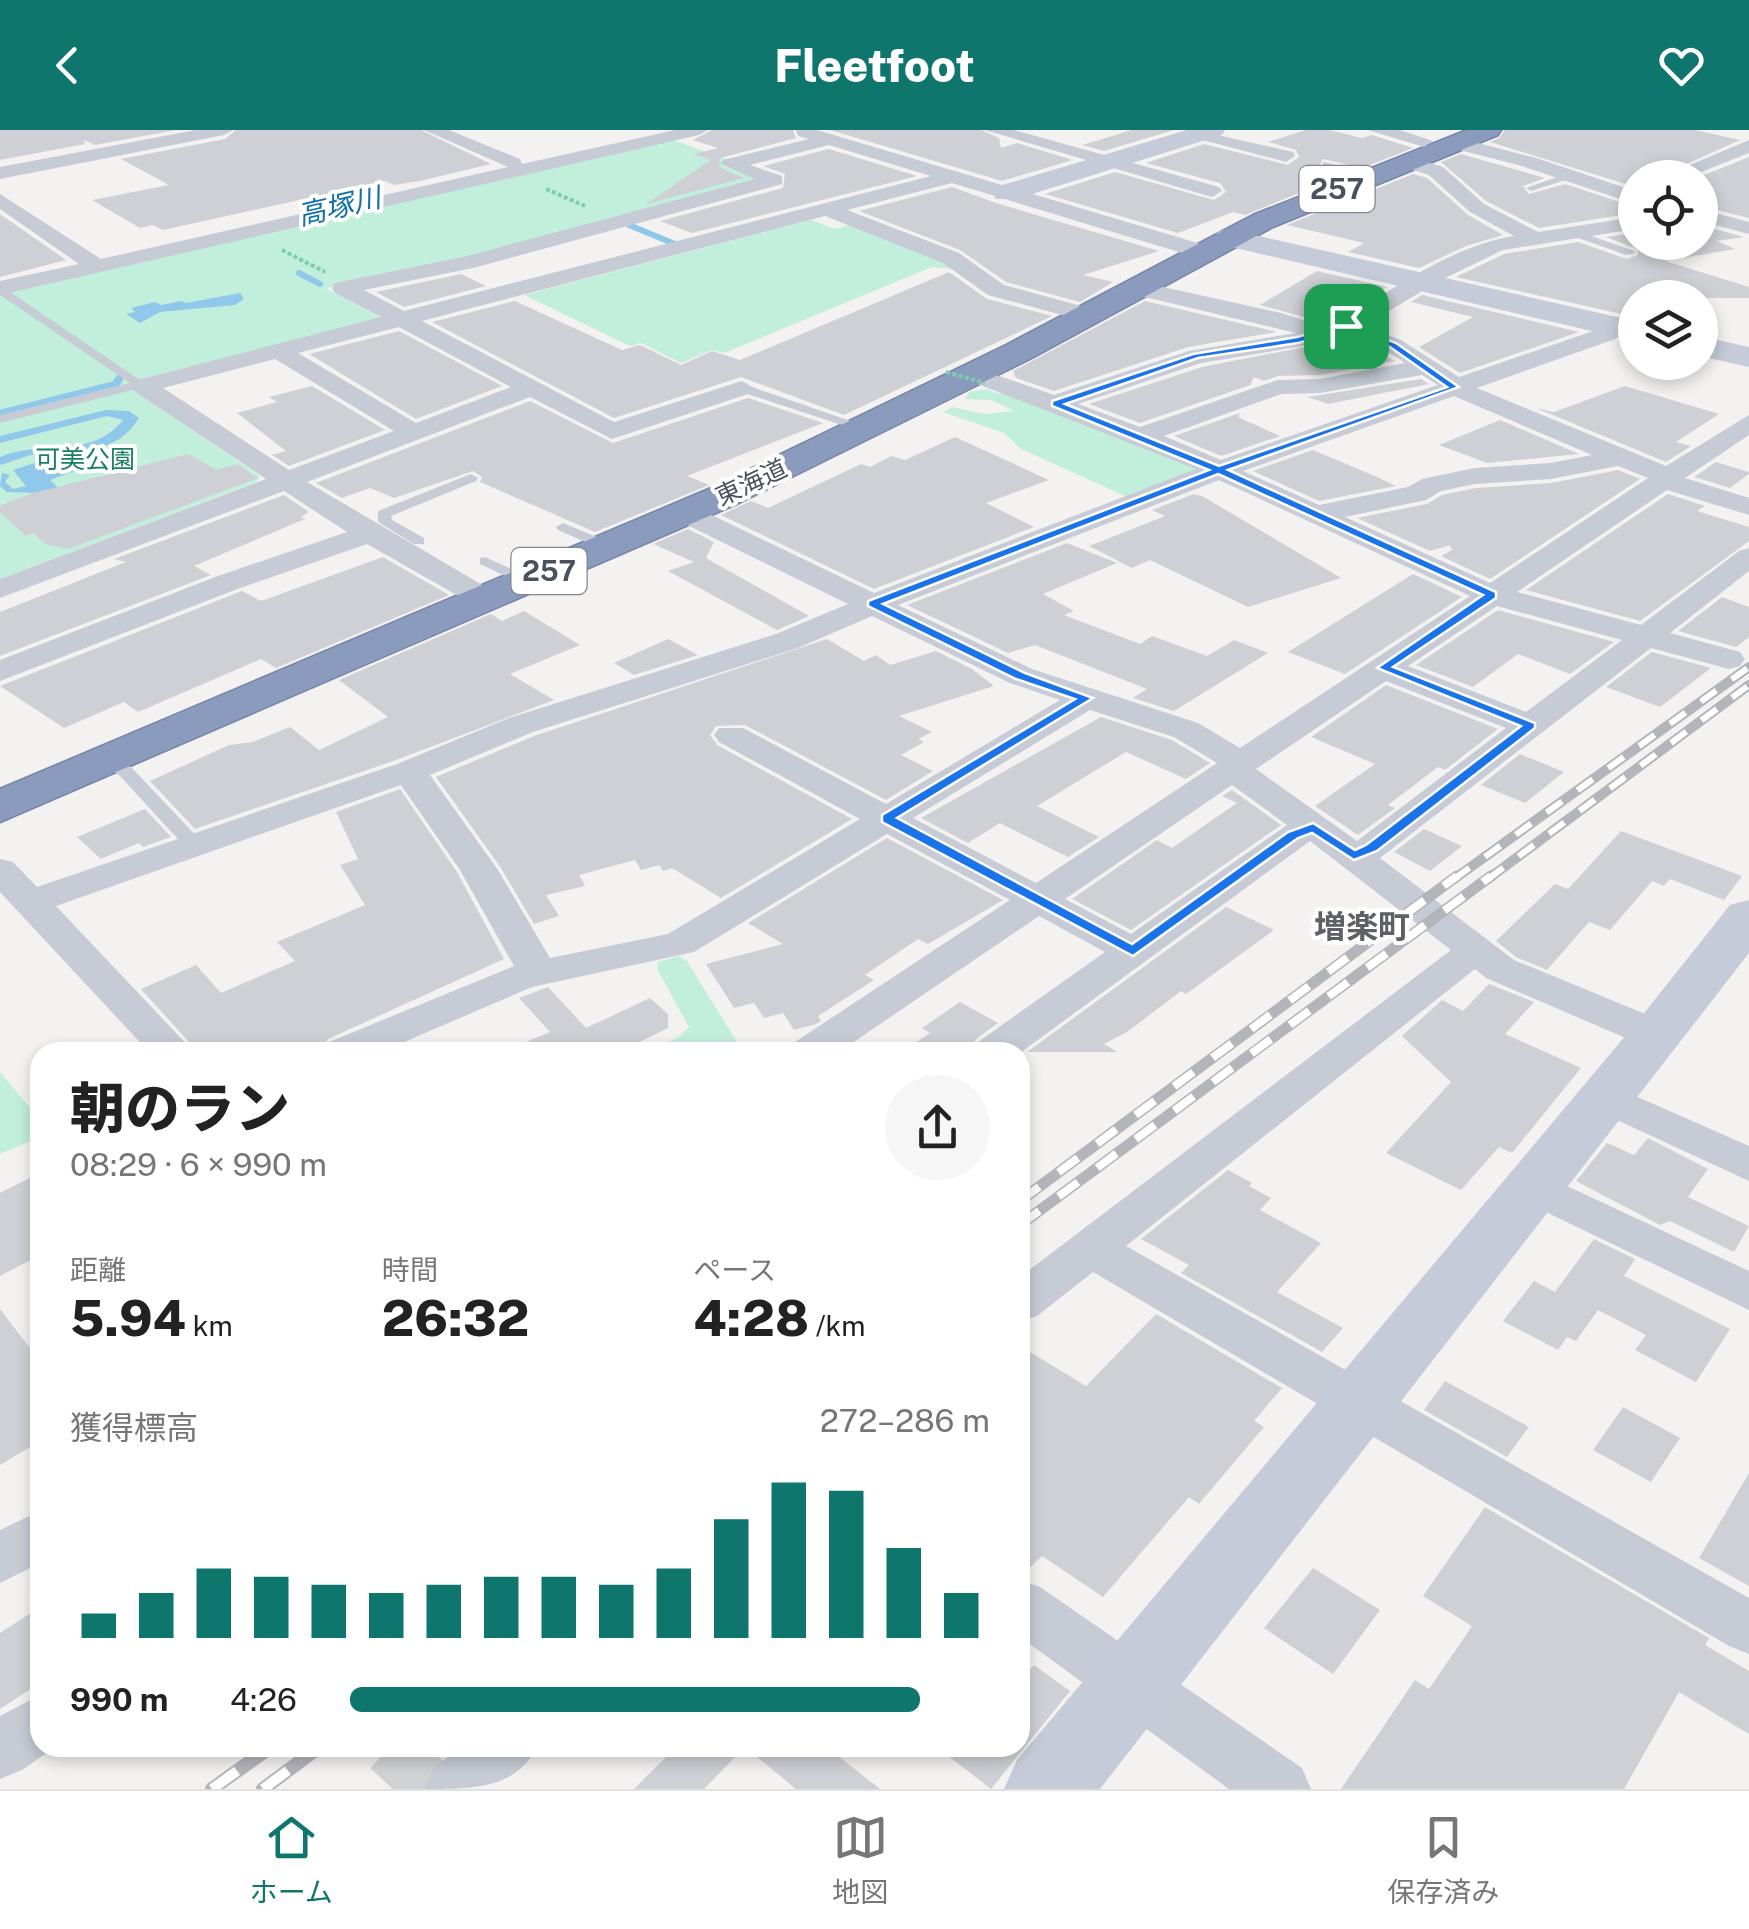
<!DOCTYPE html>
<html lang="ja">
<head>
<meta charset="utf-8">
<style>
  :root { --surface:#fff; --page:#f6f6f6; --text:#222; --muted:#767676; --line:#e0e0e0; --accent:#0f766e }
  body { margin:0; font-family:"Public Sans","Noto Sans JP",sans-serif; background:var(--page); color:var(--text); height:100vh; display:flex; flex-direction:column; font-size:38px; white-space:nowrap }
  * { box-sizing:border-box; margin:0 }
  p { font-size:32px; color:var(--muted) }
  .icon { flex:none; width:55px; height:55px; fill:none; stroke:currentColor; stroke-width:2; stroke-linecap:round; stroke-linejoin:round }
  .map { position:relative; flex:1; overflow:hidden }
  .drawer { position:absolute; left:30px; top:912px; width:1000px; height:715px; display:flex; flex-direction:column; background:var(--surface); border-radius:30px; box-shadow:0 5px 15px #0003 }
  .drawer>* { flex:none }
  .fabs { position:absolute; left:1618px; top:30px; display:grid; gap:20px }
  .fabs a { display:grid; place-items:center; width:100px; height:100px; border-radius:50%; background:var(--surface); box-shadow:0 5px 15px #0003; font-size:50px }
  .pin { position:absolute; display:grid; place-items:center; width:85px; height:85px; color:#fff; margin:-42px; border-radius:20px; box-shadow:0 5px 15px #0006 }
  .round { display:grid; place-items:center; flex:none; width:105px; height:105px; border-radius:52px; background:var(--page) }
  .headline { display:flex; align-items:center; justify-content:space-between; height:170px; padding:0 40px }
  h1 { font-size:55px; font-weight:800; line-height:75px }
  .stats { display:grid; grid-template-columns:repeat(3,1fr); gap:15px; height:170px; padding:10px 40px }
  .stats div { display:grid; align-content:center }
  .stats b { font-size:50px; font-weight:800 }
  .stats small { font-size:28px; font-weight:400 }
  .stats p { font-size:28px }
  .chart { height:280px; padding:20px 40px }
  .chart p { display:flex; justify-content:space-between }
  .chart svg { width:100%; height:180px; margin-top:10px; stroke:var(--accent); stroke-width:6 }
  ul { padding:0 40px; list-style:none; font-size:32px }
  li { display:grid; grid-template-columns:160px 120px 1fr; align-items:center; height:75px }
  li i { height:25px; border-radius:12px; background:var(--accent) }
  header { display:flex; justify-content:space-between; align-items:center; height:130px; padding:0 40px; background:var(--accent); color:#fff; font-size:45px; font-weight:800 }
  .tab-bar { display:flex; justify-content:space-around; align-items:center; height:140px; border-top:2px solid var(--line); background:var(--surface); font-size:28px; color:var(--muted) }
  .tab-bar a { display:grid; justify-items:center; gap:5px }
  .tab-bar .selected { color:var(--accent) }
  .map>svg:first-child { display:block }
</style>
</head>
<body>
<header><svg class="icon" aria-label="back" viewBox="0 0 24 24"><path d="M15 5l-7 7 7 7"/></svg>Fleetfoot<svg class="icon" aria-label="heart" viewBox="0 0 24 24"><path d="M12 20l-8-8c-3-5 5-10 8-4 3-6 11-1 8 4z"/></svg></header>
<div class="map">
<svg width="1749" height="1659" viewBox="0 0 1749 1659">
  <rect width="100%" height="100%" fill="#f3f2f1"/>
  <path fill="#c2efdb" d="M670 9 732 31 721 35 765 50 461 131 326 158 381 188 126 255 260 346 256 352 0 449V160Z
    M811 90 835 99 852 94 936 125 953 139 932 137 724 223 712 220 681 233 641 213 630 216 524 165Z
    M987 259 998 264 1008 259 1195 334 1199 341 1136 366H1125L1021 319 1004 303 943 282 953 277 984 284 1014 281 991 270 964 269 970 262Z
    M679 826 687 831 743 922H648L679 907 689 897 657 839 658 832Z
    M0 942 33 981 40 982V1007L0 1024Z"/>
  <path fill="#90c8eb" d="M240 163 244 169 235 175 160 182 140 193 126 184 135 182 131 178 155 172 161 175 181 171 186 173Z
    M106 280 129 281 139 288C115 326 84 317 46 322 29 324 15 331 0 335V327C43 309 91 330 123 290L107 286 0 313V306Z
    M47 329 83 332 88 336 50 350 58 358 41 363 7 362 0 356 2 343 10 345 5 352 13 359 26 356 13 340Z"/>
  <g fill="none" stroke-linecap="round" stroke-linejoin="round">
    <path stroke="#90c8eb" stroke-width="6" d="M629 95 675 114
      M299 143 320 154"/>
    <path stroke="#90c8eb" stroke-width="8" d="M0 284 115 255 119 249"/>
  </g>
  <path fill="#ced0d5" d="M0 0H176L95 15 84 10 85 14 0 30Z
    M236 0H421L491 34 420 51 394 55 386 51 163 100 153 95 140 98 92 70 169 55 121 29 225 9Z
    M712 0H793L796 8 720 28 719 37 744 48 646 74 711 30 694 24 718 18 693 10Z
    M830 0H981L999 8 1001 18 1017 13 1073 30 1002 51Z
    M1132 0H1174L1104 21 1082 15Z
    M1306 0H1329L1362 8 1372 5 1413 18 1362 38 1323 29 1318 38 1341 46 1245 85 1233 82 1178 103 1045 64 1115 42 1214 70 1226 62 1220 53 1146 33 1204 14 1288 35 1299 27 1296 20 1268 12Z
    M1505 0H1695L1740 10 1655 48H1635V57L1490 12 1499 8Z
    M829 19 917 46 692 103 660 91 783 58 785 44 763 36Z
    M1461 24 1545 48 1523 56 1529 64 1565 54 1635 77V83L1539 98 1486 71 1441 32Z
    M1749 27V88L1700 76 1697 48Z
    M1413 44 1427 48 1468 85 1503 105 1466 116 1419 138 1348 122 1364 113 1287 95Z
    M952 57 996 73 1159 121 1083 145 1113 152 1080 172 1006 152 960 120 859 81Z
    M0 84 66 130 0 147Z
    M1700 95 1744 107 1717 111 1735 119 1665 131 1749 157V168H1635V187L1456 147 1504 124 1578 112 1627 129 1638 125 1637 119 1606 107 1635 103V112H1700Z
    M1317 141 1387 157 1337 188 1322 192 1260 175Z
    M949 142 987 169 1052 186 844 285 741 247 614 288 432 192 515 171 622 220 640 215 681 235 712 221 740 230Z
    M461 144 486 156 404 177 376 162Z
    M1422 165 1579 202 1460 243 1419 217 1473 187 1411 172Z
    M1145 171 1277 202 1188 217 1054 261 1016 248 1013 241Z
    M399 201 502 256 416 289 309 224Z
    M1345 209 1395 231 1320 245 1278 246 1264 251 1254 247 1250 255 1140 293 1089 274 1202 237Z
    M1421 249 1429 254 1328 274 1308 267Z
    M312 256 385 300 289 336 272 325 286 321 237 283 277 272 269 267Z
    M1625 256 1719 284 1676 312 1691 316 1666 332 1536 278 1554 282Z
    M748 268 823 293 687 346 709 355 595 402 480 352 482 347 473 341 394 368 370 358 342 368 316 353 530 271 613 313Z
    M1240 283 1238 287 1280 306 1221 326 1174 306Z
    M1500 290 1579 324 1487 333 1439 315Z
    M955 307 1049 350 986 373 1034 397 874 459 721 385 751 371 768 378 861 334 870 337 891 326 905 330Z
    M1313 320 1377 347 1396 356 1319 371 1253 341Z
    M188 324 217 340 237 334 258 348 68 419 45 414 33 403 26 406 0 382V376L30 364Z
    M1716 332 1749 342V344L1730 358 1694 347Z
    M1618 340 1640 349 1490 449 1441 426 1452 420 1450 415 1430 421 1357 388 1427 374 1442 365 1476 358 1551 353Z
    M1194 364 1202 366 1341 448 1248 477 1150 430 1132 438 1089 416 1165 386 1152 380Z
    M1668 364 1705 376 1697 381 1749 397V411L1640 491 1526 460Z
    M284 365 309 382 301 387 305 389 194 436 211 445 0 526V482L126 432 114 429Z
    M688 399 714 412 706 428 809 486 777 500 668 441 694 432 653 414Z
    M1067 413 1117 433 1043 464 1074 481 1064 485 1140 514 1152 506 1207 526 1234 510 1268 523 1174 581 1133 568 1147 559 1035 515 1008 523 907 475Z
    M383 427 449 465 276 538 261 529 138 582 124 572 64 598 0 556 242 461 261 471Z
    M1413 444 1462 467 1345 544 1288 522Z
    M1722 467 1749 477V507L1736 517 1678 501Z
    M1498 480 1614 512 1570 544 1518 524 1473 557 1416 535Z
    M524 481 580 515 510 544 554 570 396 630 195 699 150 651 229 615 253 612 290 597 319 620 388 587 339 550 491 484 502 491Z
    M668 509 698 525 634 545 614 533Z
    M827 509 864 531 876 525 890 535 936 521 972 539 994 556 899 586 932 602 918 609 924 612 901 625 933 641 886 670 745 595 716 596 710 605 717 615 852 689 721 768 672 738 663 741 659 735 641 740 635 730 579 745 585 756 546 765 559 786 534 794 501 738 436 647 534 606Z
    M1652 522 1711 538 1660 577 1606 557Z
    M1386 555 1498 599 1445 640 1438 637 1388 675 1395 678 1358 705 1315 676 1375 634 1311 607Z
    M1101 587 1172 610 1210 633 1186 649 1126 622 1037 676 1099 707 1068 727 1000 693 968 713 921 688Z
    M1520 624 1564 642 1525 673 1481 655Z
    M400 659 457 742 504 829 328 909 319 922H198L141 859 196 835 221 863 295 831 277 812 365 775 340 735 358 729 336 682Z
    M1232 660 1281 695 1131 800 1072 769 1157 710 1172 718 1237 673 1222 666Z
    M145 679 171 707 143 717 139 713 101 729 77 707Z
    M1424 699 1462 716 1430 741 1394 722Z
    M1621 701 1742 746 1724 770 1670 749 1664 756 1652 751 1610 800 1589 792 1547 840 1516 827 1496 811 1555 754 1568 759Z
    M887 708 1003 770 928 814 918 809 865 845 874 850 818 886 821 891 816 894 794 900 783 883 764 888 754 873 734 878 706 834 783 814 748 793Z
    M1226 777 1274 800 1186 864 1181 861 1127 902 1104 914 1117 922H1027Z
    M1489 854 1534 872 1505 904 1581 938 1512 1023 1499 1017 1461 1060 1386 1023 1451 952 1402 906 1442 870 1463 881Z
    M548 857 586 898 650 868 668 884V898L619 922H502L550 902 519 868Z
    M960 872 998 893 976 909 968 922H902L930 903 922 898Z
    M1648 1008 1708 1039 1688 1067 1749 1096 1734 1122 1670 1091 1660 1095 1576 1051 1607 1013 1634 1025Z
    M1228 1040 1252 1053 1249 1056 1271 1068 1260 1080 1321 1113 1277 1162 1343 1198 1322 1222 1181 1143 1189 1135 1141 1109Z
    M40 1043V1125L0 1146V1063Z
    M1594 1109 1635 1129 1624 1146 1730 1199 1696 1252 1635 1220 1646 1205 1598 1180 1576 1211 1567 1207 1558 1220 1503 1191 1534 1151 1555 1162Z
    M0 1179 29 1217 40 1211V1311L0 1335Z
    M1156 1184 1282 1258 1254 1291 1264 1297 1199 1374 1189 1367 1103 1467 1042 1426 1020 1447V1216L1086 1256Z
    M1445 1251 1529 1297 1507 1327 1424 1280Z
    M1623 1277 1680 1308 1651 1352 1593 1320Z
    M1749 1343V1456L1699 1428Z
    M1485 1377 1709 1508 1705 1515 1749 1541V1604L1679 1562 1624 1659H1341L1415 1550 1429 1559 1472 1496 1423 1466Z
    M1313 1438 1380 1480 1333 1544 1264 1498Z
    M40 1477V1553L0 1579V1503Z
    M1034 1535 1070 1561 991 1659 938 1618H1020V1551Z
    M675 1618H744L704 1659H634Z
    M746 1618H828L880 1659H796Z"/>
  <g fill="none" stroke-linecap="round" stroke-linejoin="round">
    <path stroke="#d1d2d4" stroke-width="55" stroke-dasharray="55 28" stroke-linecap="butt" d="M389 1618 433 1659"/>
    <defs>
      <path id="highway" d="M1467 0H1501L1498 5 1273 97 1030 229 737 374 0 692V659L711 358 1006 215 1253 85Z"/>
    </defs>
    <use href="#highway" stroke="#7685aa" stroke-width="3"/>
    <path stroke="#7acdb3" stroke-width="4" stroke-dasharray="4 2.5" stroke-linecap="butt" d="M546 59 585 76
      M282 120 325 142"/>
    <path fill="#c6cbd5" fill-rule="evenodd" d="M1324 32 1373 44 1375 46 1370 49 1321 37Z
      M1566 44 1569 49 1531 61 1526 58Z
      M1574 100 1634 121 1635 123 1626 125 1570 105 1569 103Z
      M0 157 4 158 149 256 0 293V285L130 253 0 165Z
      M738 255H746L871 298 860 301 738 261Z
      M471 344 478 348 476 351 391 386 392 390 424 408V414H414L378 392V381Z
      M563 393 611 413 613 416 601 419 558 400 556 397Z
      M485 427 532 448 534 451 532 454H522L480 434V428Z
      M109 625 132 638 202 712 204 716 202 720H188L120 646 100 630Z"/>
    <path fill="#c6cbd5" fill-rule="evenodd" d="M196 0H233L224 5 0 49V37Z
      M424 0H449L520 29 522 34 675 0H708L699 5 0 165V151L79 134 0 79V64L101 129 508 37Z
      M796 0H817L1211 117 1214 122 1211 127H1195L952 53 847 80 959 123 1004 155 1096 180 1099 185 1096 190 1088 192 988 165 943 133 825 86 422 191 614 292 742 251 754 258 751 263 612 309 530 267 307 352 496 463 500 469 496 475H474L367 414 240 458 0 551V530L218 446 347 402 284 361 0 468V449L266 349 134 261 131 256 134 251 381 187 335 163 332 158 335 153 463 127 755 49 721 34 723 30 809 9 798 6ZM829 15 931 46 404 181 364 160 473 138 782 54V46L750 35ZM399 197 511 257 416 293 298 223ZM275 229 394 301 289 340 163 258Z
      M985 0H1014L1219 57 1222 61 1212 67 1205 65Z
      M1195 0 1293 22 1295 26 1286 32 1279 30 1195 8Z
      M1368 0H1400L1433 11 1424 17Z
      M1455 7 1536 28 1635 61V74L1522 36 1448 17V9Z
      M1749 10V23L1686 48H1659Z
      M1407 26 1443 37 1484 74 1538 102 1635 87V99L1503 120 1439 151 1364 196 1401 210 1459 247 1599 199 1608 192H1624L1628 197 1615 209 1477 258 1666 336 1749 285V305L1685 348 1749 368V385L1667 360 1517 462 1641 495 1739 421 1749 418V441L1670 503 1740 522 1745 529 1740 536 1729 539 1651 518 1380 728 1514 830 1672 895 1678 905 1672 915 1657 919 1642 915 1486 848 1475 839 1126 1116 1749 1468V1524L1729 1516 1093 1142 1037 1186 1020 1192V1147L1451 820 1310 711 1020 923 972 922 978 912 1105 822 1039 786 839 922H789L795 912 1010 770 887 704 694 822 532 857 381 922H323L329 912 514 836 460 740 401 655 56 776 194 922H149L0 762V729L13 732 37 757 397 634 509 588 776 504 848 474 675 389 671 383 675 377H695L874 463 1196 339 965 249 962 244 974 237 1054 265 1189 221 1296 203 1128 163 1125 158 1128 153 1136 151 1281 183 1322 196 1338 192C1392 160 1451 116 1514 106L1470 82 1429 45 1400 36 1398 32ZM1345 205 1385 220 1405 233 1320 249 1278 250 1140 297 1078 274 1201 233 1297 217ZM1422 245 1438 255 1221 330 1164 306 1281 264 1320 263ZM1454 266 1592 325 1551 333 1475 338 1422 349 1408 357 1319 375 1243 341ZM1618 336 1648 348 1490 453 1345 387 1426 370 1441 361 1475 354 1551 349ZM1219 350 1470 466 1240 618 1198 593 1032 539 898 475ZM1497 476 1622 510 1526 582 1408 536ZM872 486 1010 553 1060 570 886 674 743 598H719L714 605 719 612 860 689 668 804 550 828 498 740 430 645 533 602 798 518ZM1386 551 1506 598 1357 711 1256 639ZM1090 580 1174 607 1217 633 1036 753 913 688ZM1232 655 1287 695 1131 804 1065 769Z
      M1700 79 1749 92V104L1700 91Z
      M1606 953 1749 1016V1051L1591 978 1584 968 1591 958Z
      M1535 1041 1749 1141V1180L1519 1069 1512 1057 1519 1045Z
      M40 1381V1433L0 1453V1400Z
      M1020 1450 1040 1457 1302 1638 1311 1659H1229L1020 1507Z
      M40 1565V1618H54L22 1640 0 1649V1586Z
      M460 1618H537C514 1659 474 1659 424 1659L433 1638Z"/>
    <path fill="#c5cbd9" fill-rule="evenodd" d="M1187 0H1225L1222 5 1016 69H996L992 63 996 57Z
      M1228 99 1635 191V211L1218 114 1214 108 1218 102Z
      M1700 206 1749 217V237L1700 226Z
      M1749 770V823L1100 1659H1004L1017 1630 1637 892 1730 775Z"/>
    <use href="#highway" fill="#8b9bbe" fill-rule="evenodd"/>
    <defs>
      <path id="rail-far2" d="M1454 749 1749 537
        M1488 749 1749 555"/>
      <path id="rail-far1" d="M1020 1071 1457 746
        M1020 1095 1491 746"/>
      <path id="rail" d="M212 1659 269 1618
        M263 1659 318 1618"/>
    </defs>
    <use href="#rail-far2" stroke="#b4b5bb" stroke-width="10"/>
    <use href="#rail-far1" stroke="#b4b5bb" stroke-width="11"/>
    <use href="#rail" stroke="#b4b5bb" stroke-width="14"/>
    <use href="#rail-far2" stroke="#fff" stroke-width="6" stroke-dasharray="19" stroke-linecap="butt"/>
    <use href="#rail-far1" stroke="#fff" stroke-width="8" stroke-dasharray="24" stroke-linecap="butt"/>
    <use href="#rail" stroke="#fff" stroke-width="10" stroke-dasharray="31" stroke-linecap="butt"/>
    <path stroke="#7acdb3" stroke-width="4" stroke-dasharray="4 2.5" stroke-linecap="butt" d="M946 242 985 253"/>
  </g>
  <path fill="#1a73e8" stroke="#fff" stroke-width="2.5" fill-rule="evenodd" d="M1346 194 1396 213 1459 257 1228 340 1496 462V468L1393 537 1535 593V598L1377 721 1354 730 1312 703 1298 708 1133 826 882 692V685L1075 569 1016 549 868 476V471L1209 340 1052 276V271L1193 224 1297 207ZM1346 200 1390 217 1447 257 1219 336 1065 274 1198 228 1298 213ZM1218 344 1483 465 1377 538 1521 596 1366 715 1355 720 1313 693 1288 702 1132 814 897 688 1093 568 1025 543 883 474Z"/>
  <g text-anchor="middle" stroke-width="8" stroke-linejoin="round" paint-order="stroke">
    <g font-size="25" fill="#1a805f" stroke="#fff">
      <text x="85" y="338">可美公園</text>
    </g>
    <g font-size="25" fill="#49515f" stroke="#fff">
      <text transform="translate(751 352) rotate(-25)" y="9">東海道</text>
    </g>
    <g fill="#fff" stroke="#80858f" stroke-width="2.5">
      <rect x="1299.5" y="36" width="75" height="46" rx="8"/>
      <rect x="511.5" y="418" width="75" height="46" rx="8"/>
    </g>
    <g font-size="28" font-weight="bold" fill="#49515f">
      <text x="1337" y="69">257</text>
      <text x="549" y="451">257</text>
    </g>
    <g font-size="28" font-style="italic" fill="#106fab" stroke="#fff">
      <text transform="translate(339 76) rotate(-13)" y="10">高塚川</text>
    </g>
    <g font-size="32" font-weight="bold" fill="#5e6066" stroke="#fff">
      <text x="1362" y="808">増楽町</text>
    </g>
  </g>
</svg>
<div class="fabs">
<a><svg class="icon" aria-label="locate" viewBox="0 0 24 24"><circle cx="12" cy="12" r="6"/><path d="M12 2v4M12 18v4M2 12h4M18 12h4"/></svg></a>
<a><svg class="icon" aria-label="layers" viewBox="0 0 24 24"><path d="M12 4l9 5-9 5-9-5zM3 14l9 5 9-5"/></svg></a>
</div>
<div class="pin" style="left:1346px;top:196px;background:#1e9e55"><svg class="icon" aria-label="arrive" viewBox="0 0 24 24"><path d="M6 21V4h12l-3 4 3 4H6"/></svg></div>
<section class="drawer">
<div class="headline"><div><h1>朝のラン</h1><p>08:29 · 6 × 990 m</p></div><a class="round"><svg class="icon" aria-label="share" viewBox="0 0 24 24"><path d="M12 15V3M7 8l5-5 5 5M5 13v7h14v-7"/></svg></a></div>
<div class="stats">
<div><p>距離</p><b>5.94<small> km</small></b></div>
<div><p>時間</p><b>26:32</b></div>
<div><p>ペース</p><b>4:28<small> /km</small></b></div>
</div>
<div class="chart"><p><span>獲得標高</span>272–286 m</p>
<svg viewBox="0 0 160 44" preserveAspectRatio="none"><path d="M5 44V38M15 44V33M25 44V27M35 44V29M45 44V31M55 44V33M65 44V31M75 44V29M85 44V29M95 44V31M105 44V27M115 44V15M125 44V6M135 44V8M145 44V22M155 44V33"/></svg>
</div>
<ul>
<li><b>990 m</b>4:26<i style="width:89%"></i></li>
</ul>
</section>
</div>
<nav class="tab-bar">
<a class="selected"><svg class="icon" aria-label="home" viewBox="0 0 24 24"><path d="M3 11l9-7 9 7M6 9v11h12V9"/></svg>ホーム</a>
<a><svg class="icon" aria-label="map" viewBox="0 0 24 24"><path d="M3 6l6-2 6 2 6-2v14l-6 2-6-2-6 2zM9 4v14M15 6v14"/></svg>地図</a>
<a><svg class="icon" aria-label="saved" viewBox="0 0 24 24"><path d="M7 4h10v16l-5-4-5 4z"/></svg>保存済み</a>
</nav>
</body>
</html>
